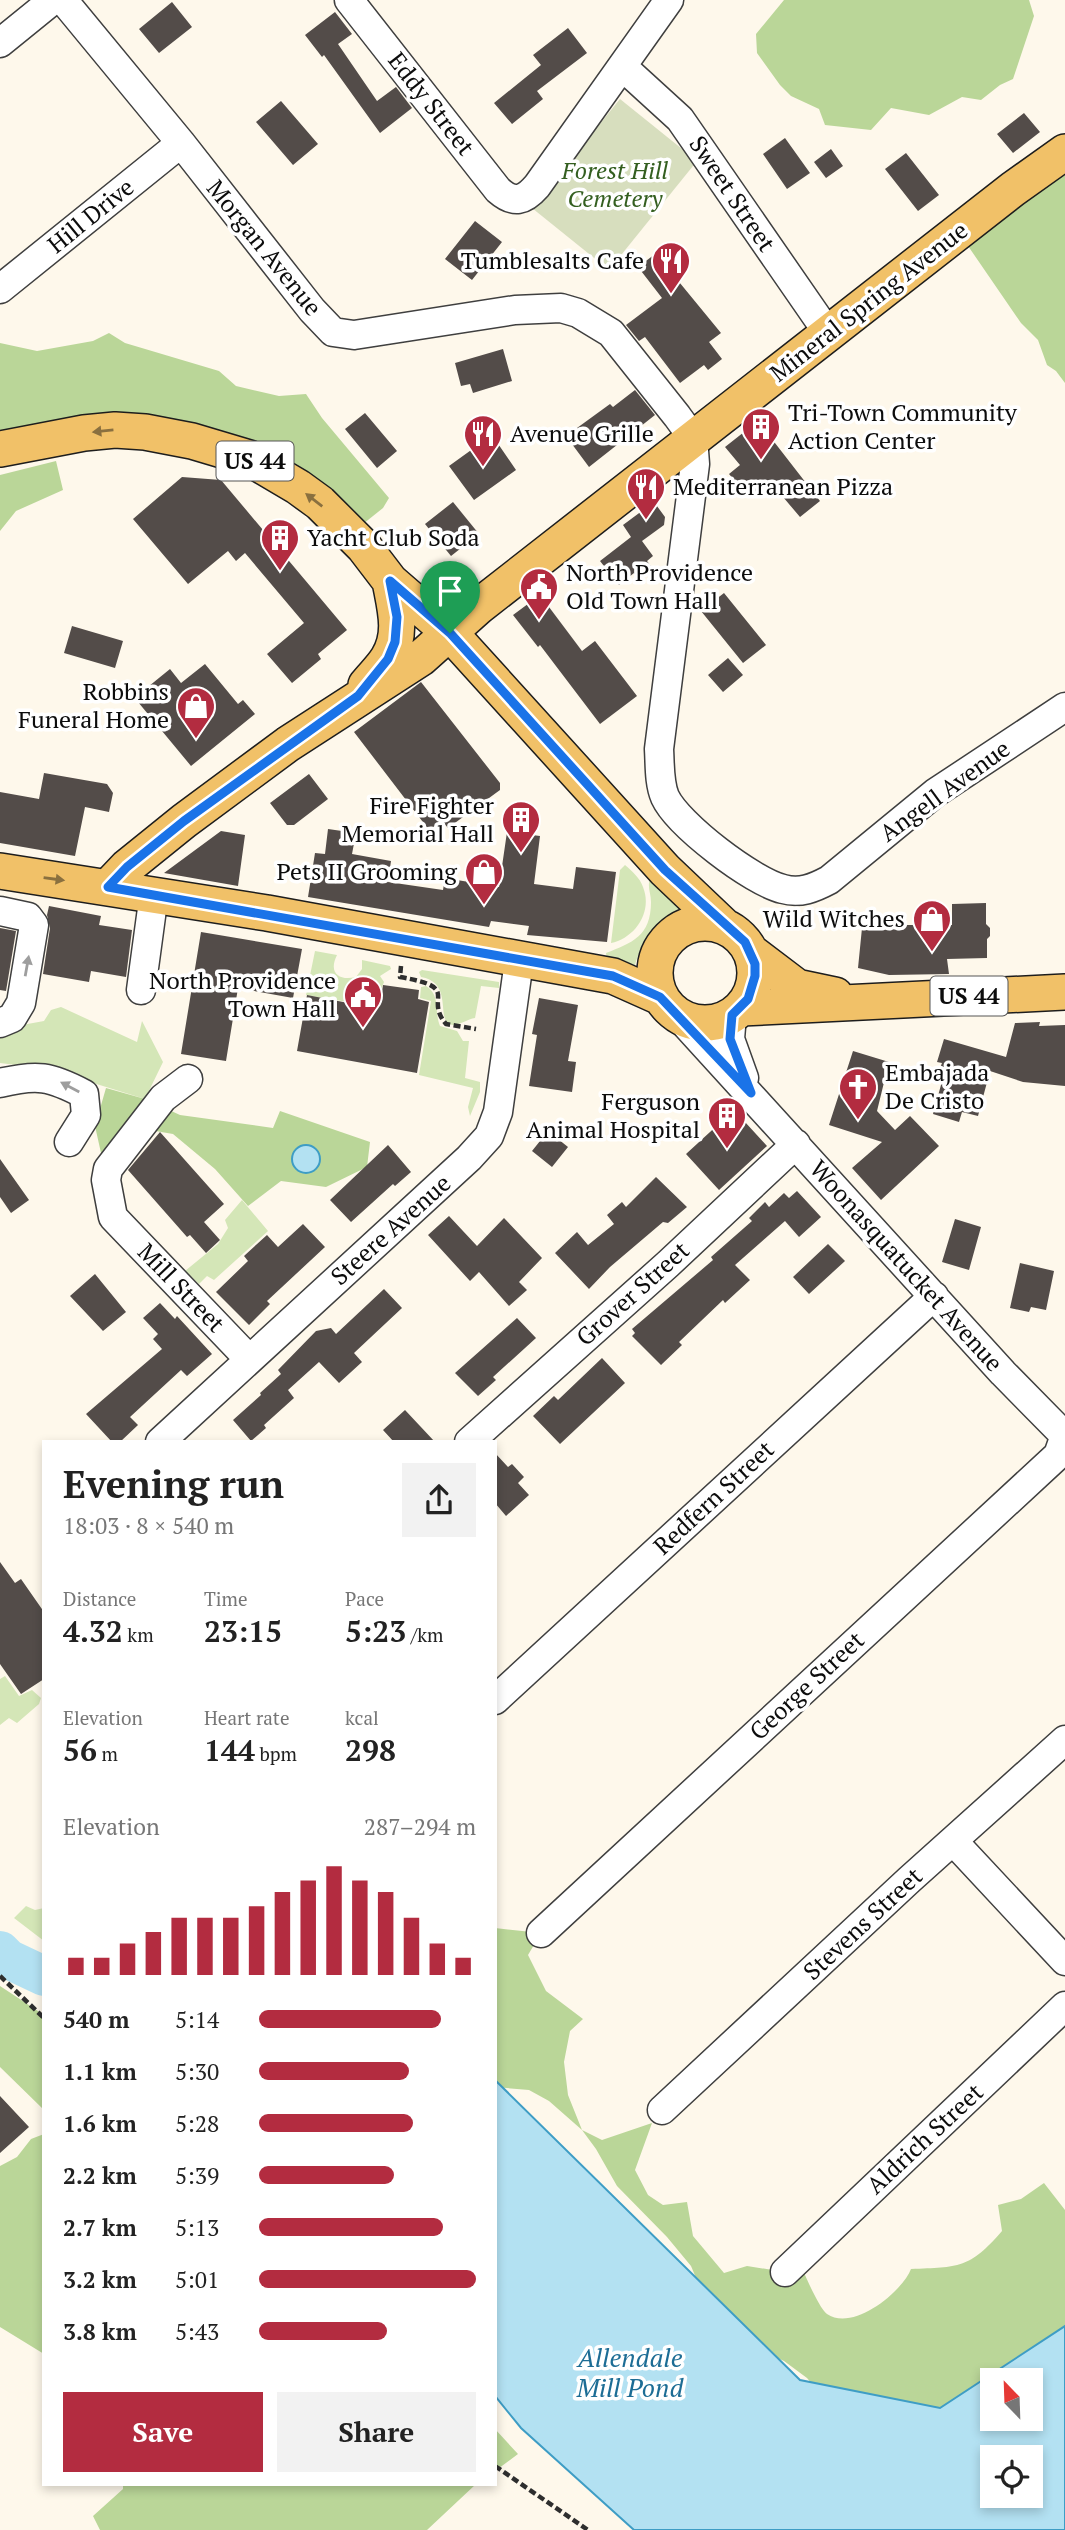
<!DOCTYPE html>
<html lang="en">
<head>
<meta charset="utf-8">
<style>
  :root { --surface:#fff; --page:#f2f2f2; --text:#222; --muted:#767676; --accent:#b32c40 }
  body { margin:0; font-family:"PT Serif",serif; background:var(--page); color:var(--text); height:100vh; display:flex; flex-direction:column; font-size:26px; white-space:nowrap }
  * { box-sizing:border-box; margin:0 }
  p { font-size:23px; color:var(--muted) }
  .icon { flex:none; width:38px; height:38px; fill:none; stroke:currentColor; stroke-width:2; stroke-linecap:round; stroke-linejoin:round }
  .map { position:relative; flex:1; overflow:hidden }
  .drawer { position:absolute; left:42px; top:1440px; width:455px; height:1046px; display:flex; flex-direction:column; background:var(--surface); border-radius:0px; box-shadow:0 4px 10px #0003 }
  .drawer>* { flex:none }
  .needle { width:46px; rotate:337deg }
  .tools { position:absolute; left:980px; top:2368px; display:grid; gap:14px }
  .tools a { display:grid; place-items:center; width:63px; height:63px; border-radius:0px; background:var(--surface); box-shadow:0 4px 10px #0003; font-size:35px }
  .pin { position:absolute; display:grid; place-items:center; width:60px; height:60px; color:#fff; margin:-72px -30px; border-radius:50% 50% 50% 0; rotate:-45deg; box-shadow:0 0 7px #0007 }
  .pin .icon { rotate:45deg }
  .round { display:grid; place-items:center; flex:none; width:74px; height:74px; border-radius:0px; background:var(--page) }
  .head { display:flex; align-items:center; justify-content:space-between; height:119px; padding:0 21px }
  h1 { font-size:38px; font-weight:700; line-height:52px }
  .stats { display:grid; grid-template-columns:repeat(3,1fr); gap:10px; height:119px; padding:7px 21px }
  .stats div { display:grid; align-content:center }
  .stats b { font-size:30px; font-weight:700 }
  .stats small { font-size:19px; font-weight:400 }
  .stats p { font-size:19px }
  .chart { height:196px; padding:14px 21px }
  .chart p { display:flex; justify-content:space-between }
  .chart svg { width:100%; height:126px; margin-top:7px; stroke:var(--accent); stroke-width:6 }
  .action { display:flex; gap:14px; margin-top:auto; padding:14px 21px }
  .action a { flex:1; height:80px; border-radius:0px; background:var(--accent); color:#fff; font-size:28px; font-weight:700; line-height:80px; text-align:center }
  .action a+a { background:var(--page); color:var(--text) }
  ul { padding:0 21px; list-style:none; font-size:23px }
  li { display:grid; grid-template-columns:112px 84px 1fr; align-items:center; height:52px }
  li i { height:18px; border-radius:9px; background:var(--accent) }
  .map>svg:first-child { display:block }
</style>
</head>
<body>
<div class="map">
<svg width="1065" height="2530" viewBox="0 0 1065 2530">
  <rect width="100%" height="100%" fill="#fef8eb"/>
  <path fill="#d4e6b7" d="M625 865C632 871 640 878 643 887 653 912 635 938 611 943L620 870Z
    M650 879 680 908C657 923 643 938 635 965L607 959 606 953C632 943 651 936 651 902 651 893 647 887 650 879Z
    M315 951 337 955C328 973 339 981 356 977L362 969V960L390 966 391 969 380 976 384 982 380 992 368 990 366 1005 306 995Z
    M422 970 499 982V988L481 986 475 1018C468 1019 459 1025 454 1025 433 1025 456 983 421 977L419 972Z
    M426 986C441 995 434 1012 440 1026L457 1031 463 1041H469L465 1078 480 1082V1092L470 1116 468 1107 473 1088 419 1075 431 1001 420 998 421 987Z
    M61 1007 137 1042 142 1021 163 1062 145 1099 48 1069 0 1063V1029L44 1021 51 1010Z
    M242 1200 268 1231 214 1280 207 1276 199 1284 185 1271 218 1244 228 1228 225 1220Z
    M5 1676 19 1696 32 1690 41 1698 39 1704 17 1723 9 1718 0 1725V1679Z
    M26 1906 35 1910 44 1908V1941L14 1918Z"/>
  <path fill="#bad698" d="M784 0H1029L1034 16 1013 79 1000 85 981 100 962 97 929 115 891 108 871 130 825 125 819 109 791 96 780 85 757 53 756 34Z
    M1065 164V383L1056 371 1047 365 1038 340 1021 323 966 243Z
    M109 333 125 343 219 371 236 386 279 396 306 394 322 418 389 498 383 508 348 536 183 439 0 453V343L37 351 93 341Z
    M56 461 63 490 16 511 0 531V475Z
    M106 1088 145 1099 180 1115 273 1128 280 1111 370 1142 367 1167 326 1187 281 1181 248 1206 215 1169 173 1134 144 1129 108 1151 101 1153 95 1126Z
    M495 1928 541 1933 528 1955 546 1991 583 2019 570 2031 564 2062 568 2095 582 2130 602 2140 652 2123 635 2170 648 2195 663 2205 687 2202 693 2236 724 2273 747 2266 785 2272 801 2266C806 2277 819 2308 827 2314 853 2332 902 2292 911 2269 959 2267 969 2269 1002 2231L998 2205 1021 2199 1044 2183 1065 2210V2358L1031 2380H992V2418L1006 2423 824 2398 807 2378 784 2361 743 2342 710 2311 691 2266 667 2237 617 2186 596 2149 582 2130 549 2101 529 2090 495 2087Z
    M0 1986 44 2015V2110L0 2067Z
    M44 2134V2354L0 2327V2166L17 2157 31 2139Z
    M495 2429 518 2454 495 2471Z
    M123 2485H475L427 2530H100L93 2516 123 2489Z"/>
  <path fill="#d7debe" d="M620 99 697 161 609 270 532 208Z"/>
  <path fill="#b3e1f2" stroke="#3e9dc5" stroke-width="2" fill-rule="evenodd" d="M292 1159a14 14 0 1 1 28 0a14 14 0 1 1-28 0Z
    M495 2080 800 2380 940 2408 1065 2326V2530H634L521 2428 495 2396ZM992 2380H1031V2418H992ZM992 2457H1031V2496H992Z"/>
  <g fill="none" stroke-linecap="round" stroke-linejoin="round">
    <path stroke="#b3e1f2" stroke-width="40" d="M0 1951 8 1959 44 1976"/>
  </g>
  <path fill="#534c49" d="M172 2 192 27 159 53 139 29Z
    M335 12 352 34 338 44 377 101 396 87 412 108 380 133 324 55 322 57 305 35Z
    M568 28 587 53 537 91 543 99 512 124 494 103 541 65 533 55Z
    M281 101 318 144 293 165 256 122Z
    M1024 113 1040 132 1013 153 997 134Z
    M785 138 810 173 787 189 763 154Z
    M831 149 843 166 826 178 814 162Z
    M906 153 939 195 918 211 885 169Z
    M475 221 502 242 472 280 445 259Z
    M659 251 678 275 675 277 721 333 709 342 722 359 708 370 704 365 680 383 645 337 639 341 626 325 662 298 638 267Z
    M503 349 512 381 473 393 470 384 461 386 455 363Z
    M635 390 655 415 589 467 566 436 610 404 613 407Z
    M365 413 397 451 377 468 345 429Z
    M758 421 820 501 800 517 772 484 757 497 750 489 745 493 729 474 740 465 725 447Z
    M492 435 516 470 474 500 449 466Z
    M182 477 221 480 347 630 318 654 321 659 292 683 267 654 304 623 245 553 236 561 228 551 188 584 133 519Z
    M453 502 479 534 451 556 425 524Z
    M654 502 665 517 664 525 642 541 653 556 647 561 653 569 639 579 634 573 619 585 600 561 631 537 623 525Z
    M724 593 766 645 743 663 701 611Z
    M540 595 582 651 595 641 637 696 600 724 540 645 538 647 513 615Z
    M72 626 123 641 115 668 64 653Z
    M728 658 743 675 723 692 708 675Z
    M205 664 238 704 243 700 255 714 191 766 138 702V695L170 669 181 683Z
    M421 682 500 783V790L448 828 442 821 429 830 354 732Z
    M44 773 107 784 113 793 109 812 85 807 75 856 0 843V792L39 799Z
    M309 774 328 799 294 825H287L270 803Z
    M328 829 356 833 352 854 391 861 388 882 443 890 445 878 499 887 507 832 540 836 534 884 573 889 576 867 616 872 607 942 527 935 529 926 491 921 489 927 308 897 315 853 325 854Z
    M221 831 245 835 238 886 164 873Z
    M986 903V924L990 928V936L987 939V958L947 959 949 974 889 975 858 968 863 918 895 922 894 925H952V904Z
    M49 906 101 916 99 925 132 930 126 977 91 971 89 982 43 974 50 928 47 915Z
    M0 928 16 931 6 991 0 990Z
    M201 932 302 949 293 998 238 988 226 1061 181 1054Z
    M383 985 419 990 418 999 429 1002 417 1073 297 1051 307 995 369 1007 371 991 382 992Z
    M539 998 578 1005 568 1061 576 1062 572 1092 529 1086 537 1035 532 1034Z
    M1040 1022 1039 1026 1065 1025V1086L1023 1082 990 1071 978 1116 962 1112 959 1122 933 1114 944 1074 938 1073 942 1063 937 1062 944 1039 1006 1057 1015 1023Z
    M853 1051 889 1062 877 1111 895 1130 910 1116 939 1146 881 1200 852 1168 882 1142 829 1125Z
    M734 1110 767 1146 719 1190 686 1154Z
    M548 1131 568 1147 552 1167 532 1151Z
    M160 1132 224 1204 204 1222 220 1240 206 1253 190 1235 187 1237 128 1170Z
    M388 1145 411 1172 395 1186 393 1184 351 1222 330 1200Z
    M0 1159 29 1200 11 1213 0 1197Z
    M656 1177 687 1207 668 1223 663 1222 610 1267 589 1289 555 1253 577 1232 588 1245 614 1224 607 1215 622 1202 626 1207Z
    M797 1191 821 1217 799 1237 785 1221 735 1265 750 1280 725 1303 723 1300 679 1342 682 1345 661 1365 632 1336 635 1333 632 1329 713 1260 711 1257 752 1221 749 1218 765 1202 769 1207 784 1193 789 1198Z
    M449 1216 477 1246 504 1218 542 1258 519 1282 527 1290 509 1306 479 1272 470 1281 428 1235Z
    M955 1219 981 1227 969 1270 942 1262Z
    M303 1224 325 1247 267 1301 270 1304 249 1325 216 1292 248 1261 244 1256 267 1235 278 1247Z
    M828 1244 845 1261 809 1294 793 1277Z
    M1020 1263 1054 1271 1046 1310 1031 1307 1029 1312 1010 1308Z
    M95 1274 126 1312 103 1331 70 1296Z
    M384 1289 402 1308 354 1353 362 1362 339 1383 319 1362 288 1390 294 1398 264 1425 266 1428 251 1441 233 1420 261 1395 260 1393 281 1374 278 1370 316 1331 331 1328 336 1334Z
    M160 1303 175 1319 177 1316 212 1354 187 1376 181 1370 130 1417 138 1425 120 1442H112L86 1414 162 1349 153 1339 158 1334 143 1318Z
    M517 1318 536 1338 493 1377 496 1380 478 1396 455 1373Z
    M602 1358 625 1383 560 1444 533 1416 554 1396 558 1400Z
    M405 1410 435 1442H394L383 1430Z
    M495 1453 508 1467 512 1464 524 1477 518 1483 529 1495 506 1516 495 1503Z
    M0 1562 15 1583 21 1579 44 1612V1679L21 1694 0 1664Z
    M0 2096 29 2127 0 2153Z"/>
  <g fill="none" stroke-linecap="round" stroke-linejoin="round">
    <defs>
      <path id="minor" d="M63 0 181 143 312 310 333 332 354 335 515 310 561 308 578 313 611 333 677 416 693 438 695 464 659 749C660 765 659 783 665 797 678 825 753 882 783 889 800 894 814 888 829 880L935 793 1065 707
        M349 0 498 190C514 204 524 201 537 186L669 0
        M0 43 53 0
        M623 67 680 119 828 333
        M0 289 181 143
        M0 911 28 917 34 925 21 1003 12 1018 0 1023
        M141 990 154 894
        M732 1015 730 1039 744 1078
        M678 1016 1003 1373 1065 1436
        M188 1079 163 1098 108 1169 106 1180 113 1217 249 1359
        M0 1083C37 1074 50 1076 84 1094L86 1115 69 1142
        M160 1442 469 1158 489 1136 498 1112 519 961
        M469 1442 668 1264 796 1144
        M495 1700 934 1296
        M954 1842 1065 1961
        M541 1933 1058 1455 1065 1435
        M662 2110 909 1880 1065 1740
        M785 2272 1065 2006"/>
      <path id="major" d="M0 449 84 433 115 430 145 432 192 441 249 458 298 487 320 503 364 547 390 581 450 633 665 870 725 927
        M366 685C373 676 382 668 388 658 403 634 395 608 390 581
        M0 871 267 913 613 976 660 997
        M108 887 127 867 184 821 288 744 421 658 478 607 1013 189 1065 152
        M655 973a50 50 0 1 1 100 0a50 50 0 1 1-100 0Z
        M751 952 797 987 835 995
        M741 1008 1065 992"/>
    </defs>
    <use href="#minor" stroke="#3f3f3f" stroke-width="31"/>
    <use href="#major" stroke="#1d1d1d" stroke-width="38"/>
    <path stroke="#2e2e2e" stroke-width="4.5" stroke-dasharray="7 3.5" stroke-linecap="butt" d="M401 966 400 977C463 988 423 997 446 1024L476 1029
      M0 1976 44 2018
      M495 2466 588 2530"/>
    <use href="#minor" stroke="#fff" stroke-width="28"/>
    <use href="#major" stroke="#f1c168" stroke-width="35"/>
  </g>
  <defs><path id="oneway-solid" d="M-6-.8H1V-3.2L6.5 0L1 3.2V.8H-6Z" transform="scale(1.75)"/></defs>
  <g fill="#8a703f">
    <use href="#oneway-solid" transform="translate(103 431) rotate(174)"/>
    <use href="#oneway-solid" transform="translate(314 500) rotate(-142)"/>
    <use href="#oneway-solid" transform="translate(54 879) rotate(8)"/>
  </g>
  <g fill="#9e9e9e">
    <use href="#oneway-solid" transform="translate(27 966) rotate(-80)"/>
    <use href="#oneway-solid" transform="translate(70 1087) rotate(-152)"/>
  </g>
  <g fill="none" stroke-linecap="round" stroke-linejoin="round">
    <defs>
      <path id="route" d="M390 581 450 633 665 870 745 942 755 964V976L748 999 732 1015 730 1039 751 1093 660 997 613 976 108 887 127 867 184 821 358 696 388 659 395 642 397 617Z"/>
    </defs>
    <use href="#route" stroke="#fff" stroke-width="14"/>
    <use href="#route" stroke="#1a73e8" stroke-width="9"/>
  </g>
  <defs>
    <symbol id="restaurant-pin" viewBox="-11 -11 22 30"><path d="M0 17L-7.5 6A9.5 9.5 0 1 1 7.5 6Z" fill="#b32c40" stroke="#fff"/><path d="M-5-6h1v4h1v-4h1v4h1v-4h1v5L-1.5 .5V6h-2V.5L-5-1ZM5-6V6H3V1.5H1.5Q1.5-4 5-6Z" fill="#fff"/></symbol>
    <symbol id="building-pin" viewBox="-11 -11 22 30"><path d="M0 17L-7.5 6A9.5 9.5 0 1 1 7.5 6Z" fill="#b32c40" stroke="#fff"/><path d="M-4-6H4V6H1V3H-1V6H-4ZM-2.5-4.3h1.7v1.8h-1.7ZM.8-4.3h1.7v1.8H.8ZM-2.5-1h1.7V.8h-1.7ZM.8-1h1.7V.8H.8Z" fill="#fff"/></symbol>
    <symbol id="civic-pin" viewBox="-11 -11 22 30"><path d="M0 17L-7.5 6A9.5 9.5 0 1 1 7.5 6Z" fill="#b32c40" stroke="#fff"/><path d="M-.6-6.5H3V-4.5H.6V-3L4-1V1h2V6H-6V1h2V-1L-.6-3ZM-1.2 2.5V6h2.4V2.5Z" fill="#fff"/></symbol>
    <symbol id="shop-pin" viewBox="-11 -11 22 30"><path d="M0 17L-7.5 6A9.5 9.5 0 1 1 7.5 6Z" fill="#b32c40" stroke="#fff"/><path d="M-5-2.5h2.3a2.7 3.5 0 0 1 5.4 0H5L5.5 6h-11ZM-1.5-2.5h3a1.5 2.3 0 0 0-3 0Z" fill="#fff"/></symbol>
    <symbol id="church-pin" viewBox="-11 -11 22 30"><path d="M0 17L-7.5 6A9.5 9.5 0 1 1 7.5 6Z" fill="#b32c40" stroke="#fff"/><path d="M-1.2-6h2.4v3.5h3.3v2.4h-3.3V6h-2.4V-.1h-3.3v-2.4h3.3Z" fill="#fff"/></symbol>
  </defs>
  <g fill-rule="evenodd">
    <use href="#restaurant-pin" x="649" y="239" width="44" height="60"/>
    <use href="#building-pin" x="739" y="405" width="44" height="60"/>
    <use href="#restaurant-pin" x="461" y="412" width="44" height="60"/>
    <use href="#restaurant-pin" x="624" y="465" width="44" height="60"/>
    <use href="#building-pin" x="258" y="516" width="44" height="60"/>
    <use href="#civic-pin" x="517" y="565" width="44" height="60"/>
    <use href="#shop-pin" x="174" y="684" width="44" height="60"/>
    <use href="#building-pin" x="499" y="798" width="44" height="60"/>
    <use href="#shop-pin" x="462" y="850" width="44" height="60"/>
    <use href="#shop-pin" x="910" y="897" width="44" height="60"/>
    <use href="#civic-pin" x="341" y="973" width="44" height="60"/>
    <use href="#church-pin" x="836" y="1065" width="44" height="60"/>
    <use href="#building-pin" x="705" y="1094" width="44" height="60"/>
  </g>
  <g text-anchor="middle" stroke-width="7" stroke-linejoin="round" paint-order="stroke">
    <g fill="#fff" stroke="#555" stroke-width="2">
      <rect x="216.5" y="441.5" width="77" height="39" rx="5"/>
      <rect x="930.5" y="976.5" width="77" height="39" rx="5"/>
    </g>
    <g font-size="23" font-weight="bold" fill="#0c0c0c">
      <text x="255" y="469">US 44</text>
      <text x="969" y="1004">US 44</text>
    </g>
    <g font-size="24" fill="#0c0c0c" stroke="#fff">
      <text transform="translate(431 104) rotate(52)" y="8">Eddy Street</text>
      <text transform="translate(732 194) rotate(56)" y="8">Sweet Street</text>
      <text transform="translate(91 216) rotate(-39)" y="8">Hill Drive</text>
      <text transform="translate(264 248) rotate(51)" y="8">Morgan Avenue</text>
      <text transform="translate(869 302) rotate(-38)" y="8">Mineral Spring Avenue</text>
      <text transform="translate(945 791) rotate(-36)" y="8">Angell Avenue</text>
      <text transform="translate(391 1230) rotate(-42)" y="8">Steere Avenue</text>
      <text transform="translate(906 1266) rotate(48)" y="8">Woonasquatucket Avenue</text>
      <text transform="translate(181 1288) rotate(46)" y="8">Mill Street</text>
      <text transform="translate(633 1294) rotate(-42)" y="8">Grover Street</text>
      <text transform="translate(714 1498) rotate(-43)" y="8">Redfern Street</text>
      <text transform="translate(807 1686) rotate(-43)" y="8">George Street</text>
      <text transform="translate(863 1924) rotate(-43)" y="8">Stevens Street</text>
      <text transform="translate(925 2139) rotate(-43)" y="8">Aldrich Street</text>
    </g>
    <g font-size="24" font-style="italic" fill="#345f20" stroke="#fff">
      <text x="615" y="179">Forest Hill<tspan x="615" dy="28">Cemetery</tspan></text>
    </g>
    <g font-size="24" fill="#0c0c0c" stroke="#fff" text-anchor="end">
      <text x="644" y="269">Tumblesalts Cafe</text>
      <text x="788" y="421" text-anchor="start">Tri-Town Community<tspan x="788" dy="28">Action Center</tspan></text>
      <text x="510" y="442" text-anchor="start">Avenue Grille</text>
      <text x="673" y="495" text-anchor="start">Mediterranean Pizza</text>
      <text x="307" y="546" text-anchor="start">Yacht Club Soda</text>
      <text x="566" y="581" text-anchor="start">North Providence<tspan x="566" dy="28">Old Town Hall</tspan></text>
      <text x="169" y="700">Robbins<tspan x="169" dy="28">Funeral Home</tspan></text>
      <text x="494" y="814">Fire Fighter<tspan x="494" dy="28">Memorial Hall</tspan></text>
      <text x="457" y="880">Pets II Grooming</text>
      <text x="905" y="927">Wild Witches</text>
      <text x="336" y="989">North Providence<tspan x="336" dy="28">Town Hall</tspan></text>
      <text x="885" y="1081" text-anchor="start">Embajada<tspan x="885" dy="28">De Cristo</tspan></text>
      <text x="700" y="1110">Ferguson<tspan x="700" dy="28">Animal Hospital</tspan></text>
    </g>
    <g font-size="26" font-style="italic" fill="#1d6d95" stroke="#fff">
      <text x="630" y="2367">Allendale<tspan x="630" dy="30">Mill Pond</tspan></text>
    </g>
  </g>
</svg>
<div class="tools">
<a><svg class="needle" viewBox="-14 -14 28 28"><path d="M0-13l5 13h-10z" fill="#e53935"/><path d="M0 13l5-13h-10z" fill="#767676"/></svg></a>
<a><svg class="icon" aria-label="locate" viewBox="0 0 24 24"><circle cx="12" cy="12" r="6"/><path d="M12 2v4M12 18v4M2 12h4M18 12h4"/></svg></a>
</div>
<div class="pin" style="left:450px;top:633px;background:#1e9e55"><svg class="icon" aria-label="arrive" viewBox="0 0 24 24"><path d="M6 21V4h12l-3 4 3 4H6"/></svg></div>
<section class="drawer">
<div class="head"><div><h1>Evening run</h1><p>18:03 · 8 × 540 m</p></div><a class="round"><svg class="icon" aria-label="share" viewBox="0 0 24 24"><path d="M12 15V3M7 8l5-5 5 5M5 13v7h14v-7"/></svg></a></div>
<div class="stats">
<div><p>Distance</p><b>4.32<small> km</small></b></div>
<div><p>Time</p><b>23:15</b></div>
<div><p>Pace</p><b>5:23<small> /km</small></b></div>
</div>
<div class="stats">
<div><p>Elevation</p><b>56<small> m</small></b></div>
<div><p>Heart rate</p><b>144<small> bpm</small></b></div>
<div><p>kcal</p><b>298</b></div>
</div>
<div class="chart"><p><span>Elevation</span>287–294 m</p>
<svg viewBox="0 0 160 44" preserveAspectRatio="none"><path d="M5 44V38M15 44V38M25 44V33M35 44V29M45 44V24M55 44V24M65 44V24M75 44V20M85 44V15M95 44V11M105 44V6M115 44V11M125 44V15M135 44V24M145 44V33M155 44V38"/></svg>
</div>
<ul>
<li><b>540 m</b>5:14<i style="width:84%"></i></li>
<li><b>1.1 km</b>5:30<i style="width:69%"></i></li>
<li><b>1.6 km</b>5:28<i style="width:71%"></i></li>
<li><b>2.2 km</b>5:39<i style="width:62%"></i></li>
<li><b>2.7 km</b>5:13<i style="width:85%"></i></li>
<li><b>3.2 km</b>5:01<i style="width:100%"></i></li>
<li><b>3.8 km</b>5:43<i style="width:59%"></i></li>
</ul>
<div class="action"><a>Save</a><a>Share</a></div>
</section>
</div>
</body>
</html>
